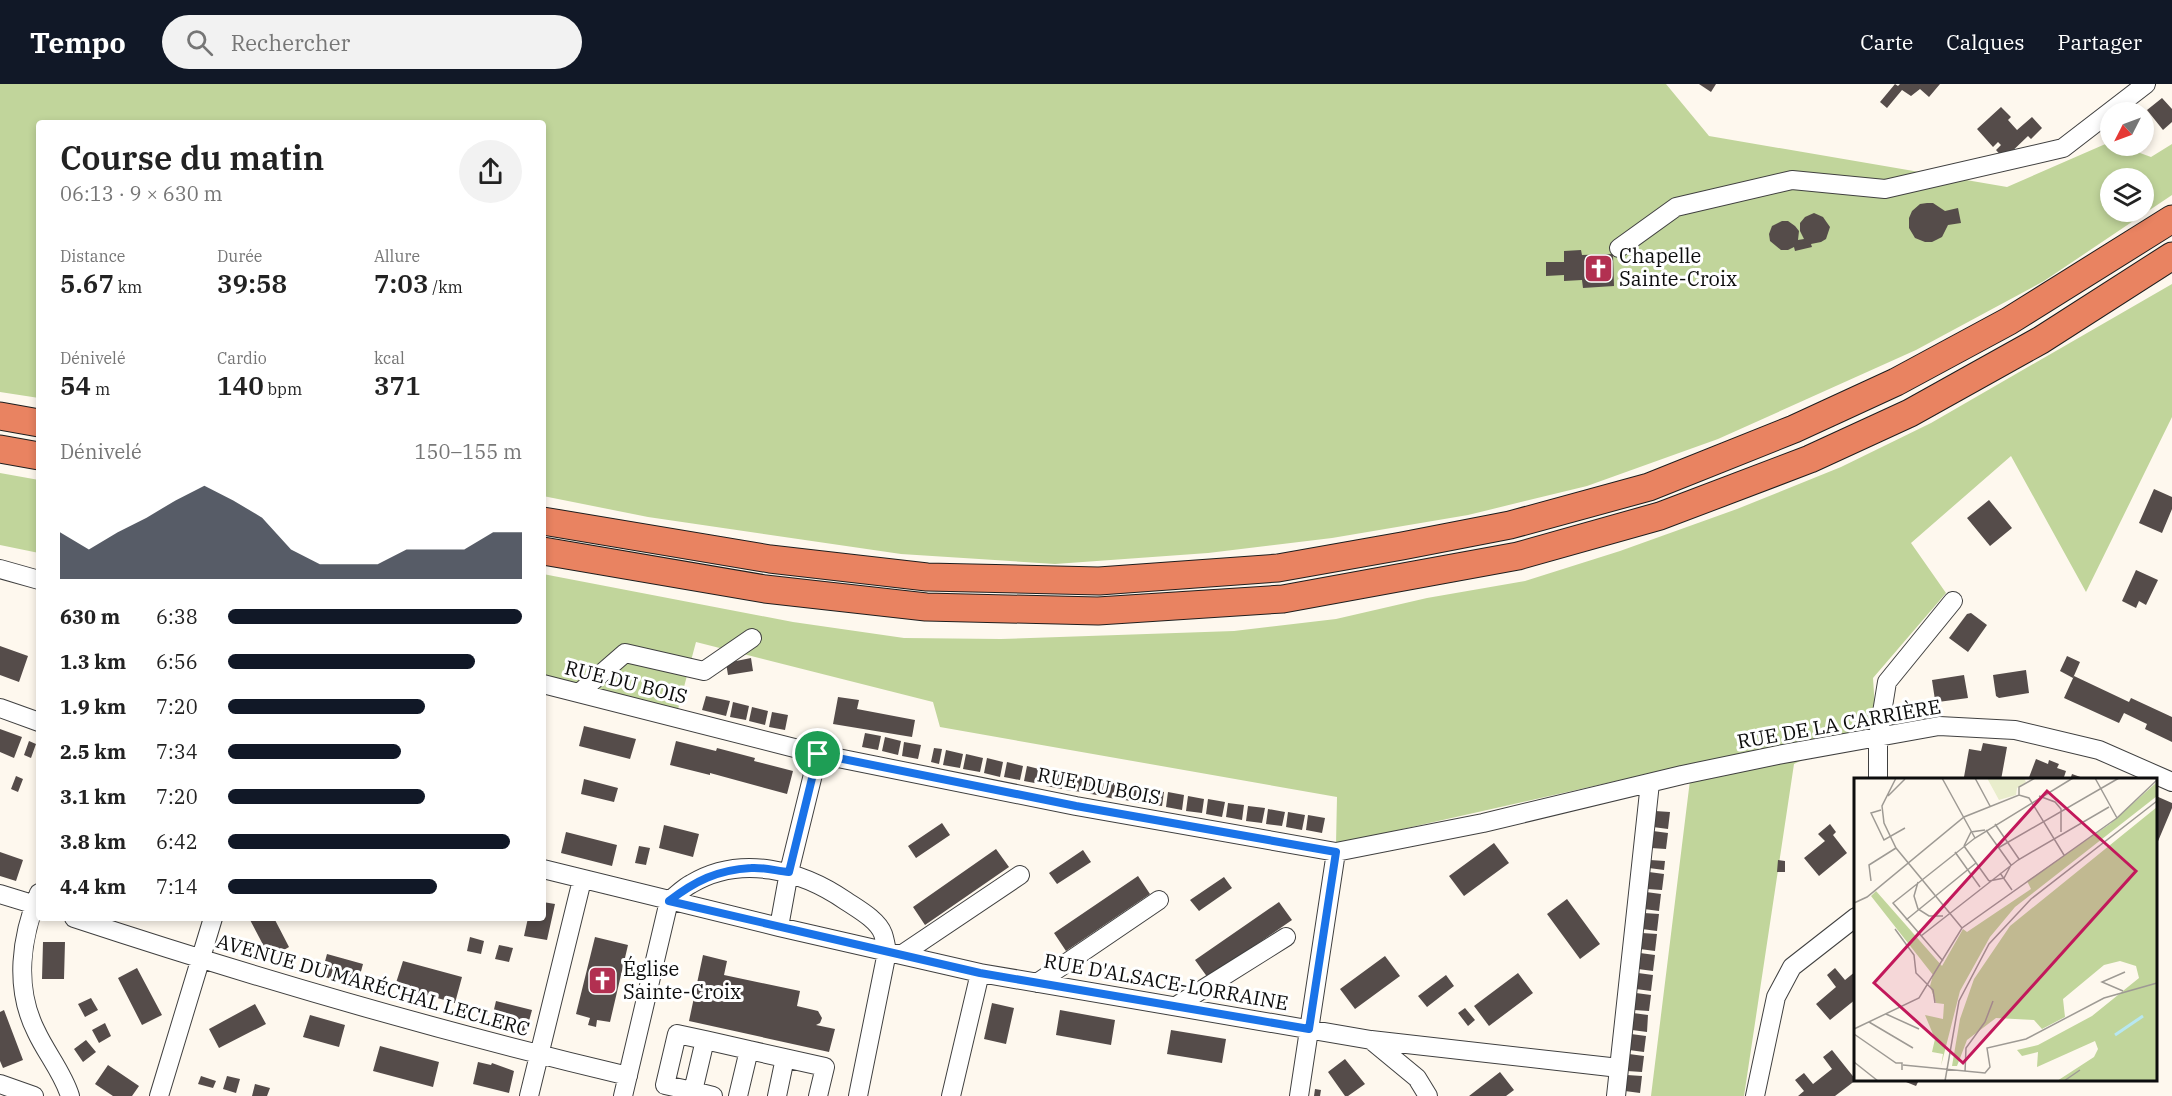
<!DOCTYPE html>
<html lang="fr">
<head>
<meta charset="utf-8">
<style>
  :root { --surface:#fff; --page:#f2f2f2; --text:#222; --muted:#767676; --accent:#111827 }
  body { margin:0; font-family:"IBM Plex Serif",serif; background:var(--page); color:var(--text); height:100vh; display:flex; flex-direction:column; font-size:22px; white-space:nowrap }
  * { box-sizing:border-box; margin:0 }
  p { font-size:20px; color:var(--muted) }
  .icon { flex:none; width:33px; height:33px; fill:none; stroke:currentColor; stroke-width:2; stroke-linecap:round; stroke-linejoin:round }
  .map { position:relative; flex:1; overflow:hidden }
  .drawer { position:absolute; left:36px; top:36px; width:510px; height:801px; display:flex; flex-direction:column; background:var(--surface); border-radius:6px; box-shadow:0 3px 9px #0003 }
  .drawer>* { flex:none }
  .needle { width:39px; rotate:228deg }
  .buttons { position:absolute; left:2100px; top:18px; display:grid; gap:12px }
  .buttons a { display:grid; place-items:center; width:54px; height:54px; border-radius:50%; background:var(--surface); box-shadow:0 3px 9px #0003; font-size:30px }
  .pin { position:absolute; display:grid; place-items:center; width:51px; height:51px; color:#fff; margin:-26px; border:3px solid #fff; border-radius:50%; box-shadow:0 2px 6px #0007 }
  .round { display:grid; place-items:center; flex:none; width:63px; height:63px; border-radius:32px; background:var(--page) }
  .summary { display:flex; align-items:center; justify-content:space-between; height:102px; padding:0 24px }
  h1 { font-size:33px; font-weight:600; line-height:45px }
  .figures { display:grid; grid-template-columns:repeat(3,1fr); gap:9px; height:102px; padding:6px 24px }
  .figures div { display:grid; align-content:center }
  .figures b { font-size:26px; font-weight:600 }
  .figures small { font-size:16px; font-weight:400 }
  .figures p { font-size:16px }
  .chart { height:168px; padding:12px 24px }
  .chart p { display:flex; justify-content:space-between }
  .chart svg { width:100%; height:108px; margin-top:6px; fill:var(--accent); opacity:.7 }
  ul { padding:0 24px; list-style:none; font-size:20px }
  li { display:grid; grid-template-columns:96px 72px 1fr; align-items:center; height:45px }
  li i { height:15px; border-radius:8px; background:var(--accent) }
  header { display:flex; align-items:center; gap:36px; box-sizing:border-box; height:84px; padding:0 30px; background:var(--accent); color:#fff }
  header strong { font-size:28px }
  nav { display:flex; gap:33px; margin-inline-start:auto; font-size:21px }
  .search { width:420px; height:54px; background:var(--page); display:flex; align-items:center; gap:15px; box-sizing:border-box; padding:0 21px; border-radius:33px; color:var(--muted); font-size:22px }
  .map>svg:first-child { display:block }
</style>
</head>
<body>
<header>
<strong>Tempo</strong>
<div class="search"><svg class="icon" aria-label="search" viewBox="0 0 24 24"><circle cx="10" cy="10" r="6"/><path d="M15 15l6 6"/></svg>Rechercher</div>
<nav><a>Carte</a><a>Calques</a><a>Partager</a></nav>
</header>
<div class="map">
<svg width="2172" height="1012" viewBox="0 0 2172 1012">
  <rect width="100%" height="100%" fill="#fef8ee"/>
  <path fill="#c1d59b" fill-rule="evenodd" d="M0 0H1666L1709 52 2007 103 2110 58V62H2121L2151 73 2172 60V111L2044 197 1916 266 1718 355 1587 402 1468 431 1332 454 1208 469 1055 480 901 470 648 433 543 412V39H39V314L0 308ZM2110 94H2144V128H2110Z
    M2172 200V333L2086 508 2011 372 1911 459 1946 509 1873 594 1876 640 1794 680 1744 1012H1651L1692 680 1336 760 1337 713 940 643 933 618 696 558 677 629 543 592V490L793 538 904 554 1001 555 1234 547 1336 535 1427 514 1525 497 1620 467 1737 425 1841 383 1931 339Z
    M0 389 39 396V469L0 461Z"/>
  <path fill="#554c4a" d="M1699 0H1716L1711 8Z
    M1895 0 1898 2 1900 0H1940L1929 13 1920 5 1911 12 1902 6 1887 24 1880 18Z
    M2162 14 2172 25V38L2163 46 2147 26Z
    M2001 23 2011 33 2008 36 2017 46 2032 33 2042 44 2031 55 2028 52 2004 75 1996 66 2001 61 1998 58 1993 63 1977 45Z
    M1927 119H1933L1945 127 1958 124 1961 139 1948 141 1942 153 1932 158H1925L1915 154 1909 144V134L1912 127 1920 120Z
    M1814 129 1823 133 1830 143 1826 155 1821 158 1811 160 1812 163 1795 167 1794 163 1788 166H1781L1770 157 1769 150 1772 142 1782 137H1788L1795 142 1799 147 1798 156 1804 155 1800 147V139L1805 133Z
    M1581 166 1582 171 1613 170 1614 202 1583 204 1582 196 1564 197V191L1546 192V178H1564V167Z
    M2154 405 2172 413V425L2162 449 2139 439Z
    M1989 416 2012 444 1990 462 1967 434Z
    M2136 486 2158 496 2146 521 2139 517 2136 524 2122 517Z
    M1971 529 1987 541 1968 568 1949 554 1967 530Z
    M0 562 28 572 19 598 0 591Z
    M2067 572 2080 578 2073 594 2060 587Z
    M751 574 753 587 728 591 726 579Z
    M2026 586 2029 609 1999 614 1996 612 1993 591Z
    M1964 591 1968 614 1938 618 1935 616 1932 596Z
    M2074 592 2129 618 2131 614 2172 633V658L2145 645 2147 640 2124 629 2119 639 2064 614Z
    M706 612 730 617 726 632 702 626Z
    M838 613 859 616 857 625 915 636 912 653 833 640Z
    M733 618 749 622 746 636 730 633Z
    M752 623 768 627 765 641 749 637Z
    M772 628 788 631 785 646 769 643Z
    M584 642 636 655 630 675 579 662Z
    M0 645 22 653 14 674 0 668Z
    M865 649 881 652 878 666 862 663Z
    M885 653 901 657 898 671 882 667Z
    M29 657 36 660 31 674 24 671Z
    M676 657 716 667 717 664 755 674 754 677 793 687 787 710 710 689V691L670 681Z
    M904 658 921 661 918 675 902 672Z
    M1983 659 2007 663 2001 696 1964 693 1969 665 1981 667Z
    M934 664 942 665 939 680 931 678Z
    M946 666 963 670 960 684 943 681Z
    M966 670 983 674 980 688 963 685Z
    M987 674 1003 678 1000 693 984 689Z
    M2036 675 2048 680 2049 676 2059 680 2057 684 2066 687 2063 696H2028Z
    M1007 678 1023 682 1020 696 1004 693Z
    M1027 682 1043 686 1040 700 1024 697Z
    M1049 687 1065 690 1062 705 1046 702Z
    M2072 690 2086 695V696H2070Z
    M1069 691 1085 694 1082 708 1066 706Z
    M16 692 23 695 18 708 11 705Z
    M1088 694 1104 697 1102 712 1086 709Z
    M584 695 618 704 614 718 581 710Z
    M1108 698 1124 701 1121 716 1105 713Z
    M1128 701 1144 704 1141 719 1125 716Z
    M1148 705 1164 708 1162 722 1145 720Z
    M1168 708 1184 711 1182 726 1166 723Z
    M1188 712 1204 715 1202 729 1186 727Z
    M2156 712 2172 719V724L2156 762Z
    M1208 715 1225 718 1222 733 1206 730Z
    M1228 719 1244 721 1242 736 1226 733Z
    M1248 722 1265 724 1262 739 1246 737Z
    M1268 725 1285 728 1282 742 1266 740Z
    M1655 727 1670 728 1668 745 1653 743Z
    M1288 728 1305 731 1302 746 1286 743Z
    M1308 731 1325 734 1322 749 1306 746Z
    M942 739 950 751 916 774 908 762Z
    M1830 740 1836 748 1833 751 1847 769 1819 792 1804 774 1825 757 1818 750Z
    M664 741 699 750 693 773 659 764Z
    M1653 747 1668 749 1666 765 1651 764Z
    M566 748 617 761 612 782 561 769Z
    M1494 759 1509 779 1464 812 1449 792Z
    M639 762 650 764 646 781 635 779Z
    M996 765 1009 783 925 841 913 823Z
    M1083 766 1091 778 1057 800 1049 789Z
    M0 768 23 776 16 797 0 792Z
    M1650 776 1665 777 1664 786 1649 784Z
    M1778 776 1785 777V788H1777Z
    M1649 788 1664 790 1662 806 1647 805Z
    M1138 792 1150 810 1066 867 1054 849Z
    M1224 793 1232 804 1199 827 1190 816Z
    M1646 808 1661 810 1659 827 1644 825Z
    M1567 815 1600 860 1580 875 1547 830Z
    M543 818 555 820 547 856 524 852 528 834H543Z
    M1279 818 1292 836 1208 894 1195 876Z
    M1644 829 1659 830 1657 847 1642 845Z
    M249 834H274L289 863 270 874Z
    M1642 849 1657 850 1655 867 1640 865Z
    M470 853 484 857 481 870 467 867Z
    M595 853 628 861 610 938 597 936 596 943 588 941 590 934 576 930Z
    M43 858H65L64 895H42Z
    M499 861 513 864 509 878 495 875Z
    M1640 869 1655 871 1653 887 1638 885Z
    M327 870 363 880 357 902 321 892Z
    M703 871 727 877 724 891 800 907 797 922 818 927 822 934 820 939 816 941 835 945 829 968 689 937Z
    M1385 872 1400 892 1355 925 1340 905Z
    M403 877 462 893 455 919 395 902Z
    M137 884 162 931 142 941 118 894Z
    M1835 884 1845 896 1856 887V915L1830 936 1816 920 1836 903 1827 891Z
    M1518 889 1533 909 1489 942 1474 922Z
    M1638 889 1653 891 1651 907 1636 905Z
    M1446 891 1454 902 1427 923 1418 912Z
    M1636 909 1651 911 1649 927 1634 926Z
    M91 914 98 926 85 933 78 920Z
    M496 917 532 926 526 948 491 938Z
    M992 919 1014 924 1006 960 984 955Z
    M255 920 266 940 219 964 209 945Z
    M1465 924 1475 936 1468 942 1458 929Z
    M4 926 23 976 3 984 0 977V928Z
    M1060 926 1115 936 1111 961 1056 951Z
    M1633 929 1648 931 1647 948 1632 946Z
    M310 931 345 941 339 963 303 953Z
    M105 939 111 952 99 959 92 946Z
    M1171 946 1226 955 1222 979 1167 970Z
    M1631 950 1646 952 1644 968 1629 966Z
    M86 956 96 968 83 978 74 965Z
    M380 962 439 978 433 1003 373 987Z
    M1832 966 1856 996 1835 1012H1798L1804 1007 1795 996 1804 989 1813 1000 1832 985 1823 973Z
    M1629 970 1644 972 1642 988 1627 987Z
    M1345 975 1365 1000 1348 1012H1345L1328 988Z
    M478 978 491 981 492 979 514 987 509 1009 473 1000Z
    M108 981 139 1002 132 1012H113L95 1000Z
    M1500 988 1514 1006 1506 1012H1469Z
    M1627 991 1642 992 1640 1009 1625 1007Z
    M201 992 216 997 213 1004 198 1000Z
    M227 992 240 995 236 1009 223 1005Z
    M1907 996H1919L1916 1002 1906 998Z
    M255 1000 270 1004 267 1012H252Z
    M1315 1005 1321 1006 1320 1012H1314Z"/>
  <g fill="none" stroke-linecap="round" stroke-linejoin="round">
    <defs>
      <path id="minor" d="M1619 164 1676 123 1792 96 1885 105 2063 64 2146 0
        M0 485 39 496
        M543 600 818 670 1076 722 1336 768 1483 739 1682 691 1778 671 1939 642 2015 646 2099 666 2172 698
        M579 609 625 569 704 587 752 554
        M0 624 39 638
        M1878 696V653L1887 598 1953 517
        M543 785 779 843 980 889 1371 956 1619 984
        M39 809C21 853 14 903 36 947 46 969 63 989 70 1012
        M0 810 39 822
        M669 817C676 812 683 804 691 800 741 770 801 786 846 817 858 825 878 836 883 850 885 856 886 862 887 868L858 1012
        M74 834C256 894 442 948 628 992
        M779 843 789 788 818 670
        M901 871 1020 791
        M1037 899 1159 816
        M1176 922 1286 853
        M1371 956 1417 994 1428 1012
        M0 1000 34 1012
        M693 1007 665 1001 677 950 705 956
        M159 1012 213 834
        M529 1012 582 796
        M623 1012 669 817
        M713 1012 693 1007 705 956 749 966
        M738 1012 749 966 825 983 818 1012
        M777 1012 785 974
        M951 1012 980 889
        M1299 1012 1336 768
        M1616 1012 1650 699
        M1755 1012 1776 913 1792 883 1856 833"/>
      <path id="highway" d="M0 332 39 339
        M0 365 39 372
        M543 437 770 475 927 493 1099 497 1278 484 1402 462 1510 441 1649 403 1794 345 1896 298 2009 237 2172 135
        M543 467 765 505 926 523 1098 527 1283 515 1518 472 1660 432 1810 375 1910 329 2041 256 2172 172"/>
    </defs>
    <use href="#minor" stroke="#404040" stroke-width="20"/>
    <use href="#highway" stroke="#1e1e1e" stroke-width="29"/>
    <use href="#minor" stroke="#fff" stroke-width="18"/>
    <use href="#highway" stroke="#e98361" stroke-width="27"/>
  </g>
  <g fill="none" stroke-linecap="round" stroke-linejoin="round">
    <defs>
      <path id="route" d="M818 670 1076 722 1336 768 1309 945 980 889 669 817C695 797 717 786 751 784 763 783 777 787 789 788Z"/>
    </defs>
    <use href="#route" stroke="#fff" stroke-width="12"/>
    <use href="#route" stroke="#1a73e8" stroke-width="8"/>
  </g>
  <defs>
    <symbol id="church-square" viewBox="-11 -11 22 22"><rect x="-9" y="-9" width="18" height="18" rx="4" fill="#b23051" stroke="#fff"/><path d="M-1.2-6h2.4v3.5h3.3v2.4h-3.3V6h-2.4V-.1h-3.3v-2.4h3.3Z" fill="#fff"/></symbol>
  </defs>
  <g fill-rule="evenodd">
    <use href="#church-square" x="1582" y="168" width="33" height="33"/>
    <use href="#church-square" x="586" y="880" width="33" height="33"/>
  </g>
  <g text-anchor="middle" stroke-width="6" stroke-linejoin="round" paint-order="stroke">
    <g font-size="20" fill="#0d0d0d" stroke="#fff" text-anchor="start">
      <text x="1619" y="179">Chapelle<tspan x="1619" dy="23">Sainte-Croix</tspan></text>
      <text x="623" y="892">Église<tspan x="623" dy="23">Sainte-Croix</tspan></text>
    </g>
    <g font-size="20" fill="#0d0d0d" stroke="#fff">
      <text transform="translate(626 598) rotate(14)" y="7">RUE DU BOIS</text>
      <text transform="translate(1839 640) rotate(-10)" y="7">RUE DE LA CARRIÈRE</text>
      <text transform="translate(1099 702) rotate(11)" y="7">RUE DU BOIS</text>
      <text transform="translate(1166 898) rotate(10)" y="7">RUE D'ALSACE-LORRAINE</text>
      <text transform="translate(373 901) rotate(16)" y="7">AVENUE DU MARÉCHAL LECLERC</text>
    </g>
  </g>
  <g transform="translate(1854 694)">
    <rect width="303" height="303" fill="#fef8ee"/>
    <path d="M303 4V18L161 129 136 159 106 213 87 288 89 276 78 274 81 261 71 237 89 241 90 226 82 225 76 208 79 197 17 118 22 113 88 188 109 151 113 154 177 111 173 103 256 46ZM303 29V303H203L240 279 244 271 241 263 183 289 184 274 168 278 163 272 184 267 238 238 285 200 282 188 266 183 250 187 209 221 211 239 188 251 180 242 142 240 113 262 103 288H98L106 241 120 201 156 148Z" fill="#c1d59b"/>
    <path d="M133 0H170L172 4 163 10 162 17 145 22Z" fill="#e9edcc"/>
    <path fill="none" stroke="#b7e7f1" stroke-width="3" d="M261 257 289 238"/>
    <path fill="none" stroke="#9e9a94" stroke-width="1.5" d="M42 0 28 28 30 45 42 70 108 150M88 0 121 60M121 0 136 28M241 0 263 40M165 17V9L181 0M34 18 51 1M185 18 201 24 207 31V54M27 32 17 35 30 62 51 50M141 46 165 81M132 52 157 87M110 68 135 103M110 68 117 54 131 52M144 70 265 0M101 74 126 109M146 95 158 112M17 103 15 87 42 70M135 103 150 100 157 87M64 104 60 118 64 131 75 138H89M0 125 13 119 110 39 165 17 175 20 210 77M52 142 122 85M41 151 60 177 62 195 79 212 81 225M67 158 164 82 255 29M89 183 39 125 121 60 219 0M269 213 248 204 271 194M32 236 65 251M15 244 59 270M0 251 65 220 108 150 263 40 303 2M0 256 42 285H48V292M0 284 24 303M49 287 131 295 136 289 133 270 172 261 250 220 303 205M111 294 112 270 131 244 139 223M91 303 105 223 135 166 177 121 303 23M210 303 226 292"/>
    <path fill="#c2185b" fill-opacity="0.15" stroke="#c2185b" stroke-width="3" d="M193 13 282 93 109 285 20 205Z"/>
    <rect width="303" height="303" fill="none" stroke="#0d0d0d" stroke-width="3"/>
  </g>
</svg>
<div class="buttons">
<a><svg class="needle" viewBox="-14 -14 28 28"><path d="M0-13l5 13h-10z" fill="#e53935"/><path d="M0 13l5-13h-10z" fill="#767676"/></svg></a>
<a><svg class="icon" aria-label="layers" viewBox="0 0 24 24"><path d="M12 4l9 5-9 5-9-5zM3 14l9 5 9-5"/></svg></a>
</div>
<div class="pin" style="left:818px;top:670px;background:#1e9e55"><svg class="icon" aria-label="arrive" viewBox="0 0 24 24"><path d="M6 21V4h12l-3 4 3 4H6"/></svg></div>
<section class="drawer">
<div class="summary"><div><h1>Course du matin</h1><p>06:13 · 9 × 630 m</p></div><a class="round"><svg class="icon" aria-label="share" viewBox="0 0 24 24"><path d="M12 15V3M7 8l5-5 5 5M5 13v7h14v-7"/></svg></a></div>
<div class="figures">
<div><p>Distance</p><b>5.67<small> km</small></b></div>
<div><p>Durée</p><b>39:58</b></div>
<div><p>Allure</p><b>7:03<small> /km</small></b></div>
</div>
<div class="figures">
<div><p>Dénivelé</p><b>54<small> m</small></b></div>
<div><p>Cardio</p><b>140<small> bpm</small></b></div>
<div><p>kcal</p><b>371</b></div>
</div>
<div class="chart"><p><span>Dénivelé</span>150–155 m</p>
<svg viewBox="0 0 160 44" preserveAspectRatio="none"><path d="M0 44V25L10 32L20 25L30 19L40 12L50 6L60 12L70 19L80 32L90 38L100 38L110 38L120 32L130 32L140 32L150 25L160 25V44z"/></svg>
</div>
<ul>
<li><b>630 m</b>6:38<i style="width:100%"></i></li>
<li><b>1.3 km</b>6:56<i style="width:84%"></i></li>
<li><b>1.9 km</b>7:20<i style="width:67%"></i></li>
<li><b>2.5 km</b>7:34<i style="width:59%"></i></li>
<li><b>3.1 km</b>7:20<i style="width:67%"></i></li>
<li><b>3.8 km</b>6:42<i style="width:96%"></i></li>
<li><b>4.4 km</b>7:14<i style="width:71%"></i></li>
</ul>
</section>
</div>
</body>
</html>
